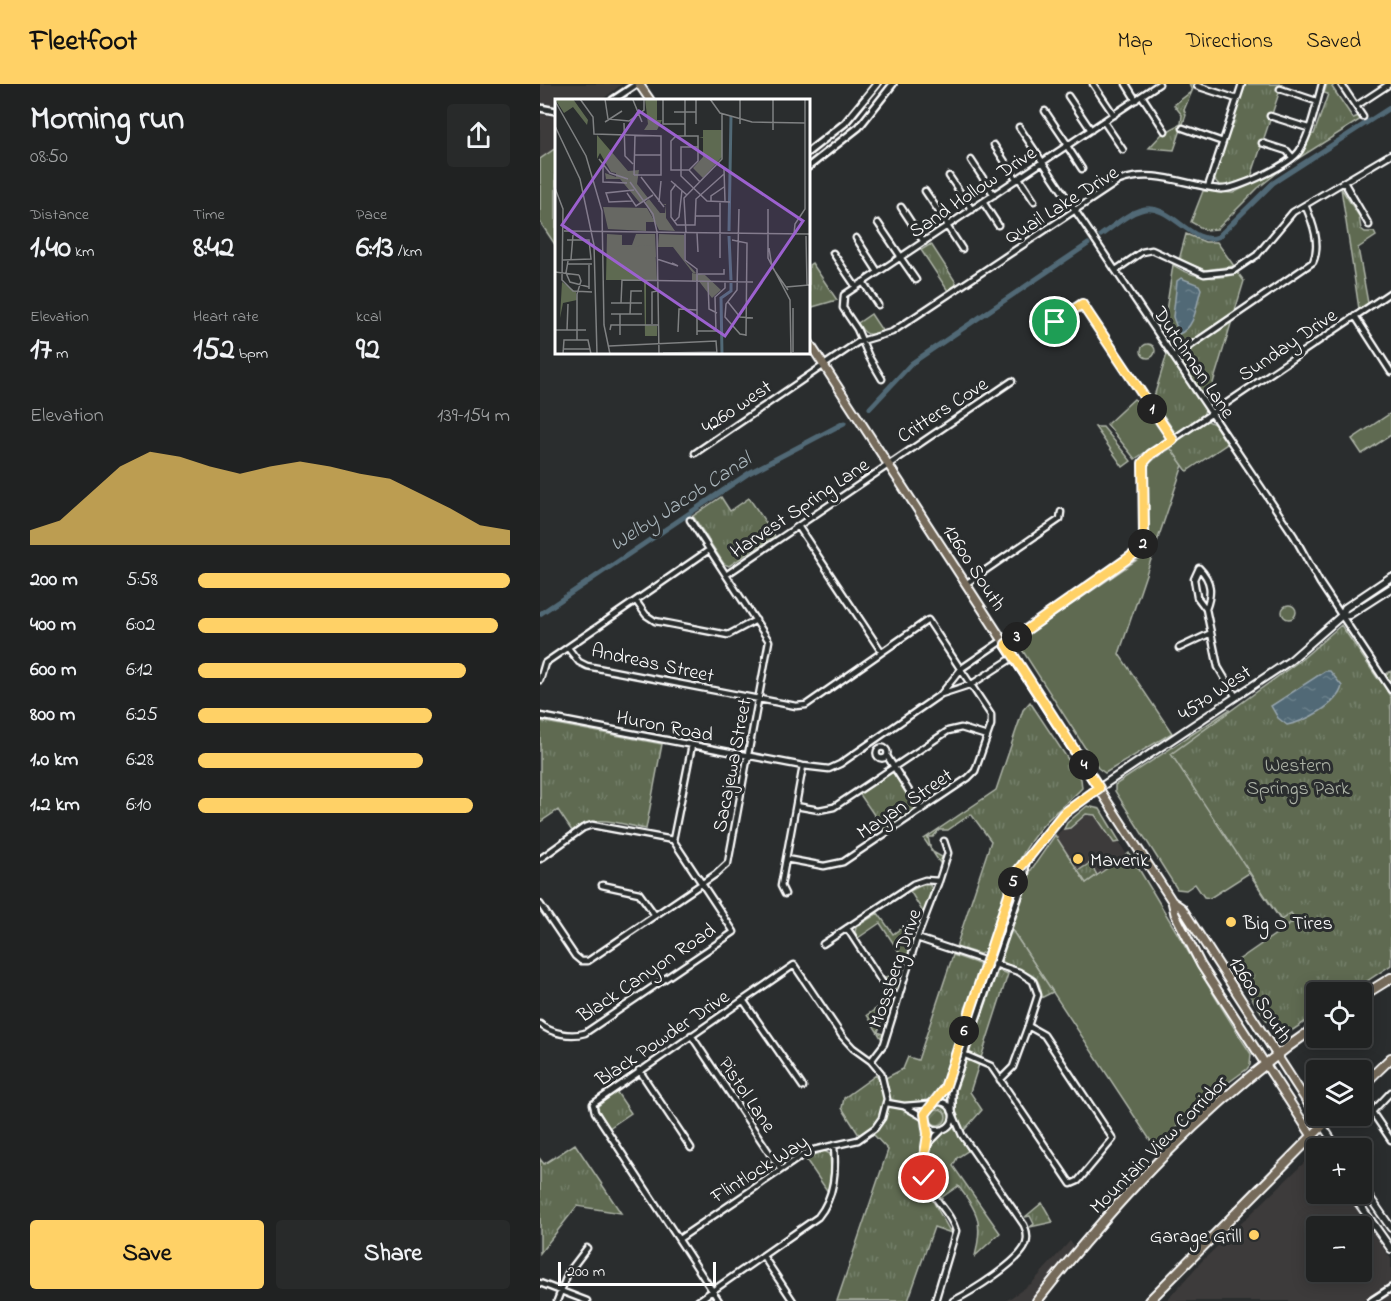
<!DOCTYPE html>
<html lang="en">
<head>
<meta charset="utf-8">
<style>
  :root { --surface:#202222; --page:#282a2a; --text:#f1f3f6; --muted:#a2a4a5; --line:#3d3f40; --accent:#ffd166 }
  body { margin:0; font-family:"Indie Flower",sans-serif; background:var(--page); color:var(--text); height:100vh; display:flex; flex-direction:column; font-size:22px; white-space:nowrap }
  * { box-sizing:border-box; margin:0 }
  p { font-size:20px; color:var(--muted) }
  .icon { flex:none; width:33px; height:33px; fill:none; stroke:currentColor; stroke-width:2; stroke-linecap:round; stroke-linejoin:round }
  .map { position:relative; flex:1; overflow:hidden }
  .sheet { display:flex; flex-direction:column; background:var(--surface); width:540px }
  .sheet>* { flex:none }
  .tools { position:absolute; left:766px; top:898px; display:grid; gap:12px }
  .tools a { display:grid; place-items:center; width:66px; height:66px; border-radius:6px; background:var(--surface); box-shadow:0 3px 15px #0003,0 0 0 2px var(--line); font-size:30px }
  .scale { position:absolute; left:18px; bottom:15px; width:158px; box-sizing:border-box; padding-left:6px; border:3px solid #fff; border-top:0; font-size:16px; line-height:21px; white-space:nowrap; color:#fff; -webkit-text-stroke:4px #2a2d2e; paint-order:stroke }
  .pin { position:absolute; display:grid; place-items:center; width:51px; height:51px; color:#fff; margin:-26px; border:3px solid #fff; border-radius:50%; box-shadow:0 2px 6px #0007 }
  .km { position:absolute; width:30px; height:30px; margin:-15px; border-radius:50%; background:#222; color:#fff; font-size:16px; line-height:30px; text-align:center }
  .round { display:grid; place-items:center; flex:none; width:63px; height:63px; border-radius:6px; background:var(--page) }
  .head { display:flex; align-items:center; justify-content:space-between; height:102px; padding:0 30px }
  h1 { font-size:33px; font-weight:700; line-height:45px }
  .stats { display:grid; grid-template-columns:repeat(3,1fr); gap:9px; height:102px; padding:6px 30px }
  .stats div { display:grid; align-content:center }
  .stats b { font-size:30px; font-weight:700 }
  .stats small { font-size:16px; font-weight:400 }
  .stats p { font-size:16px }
  .chart { height:168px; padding:12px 30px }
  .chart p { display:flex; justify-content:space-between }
  .chart svg { width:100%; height:108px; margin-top:6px; fill:var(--accent); opacity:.7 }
  .cta { display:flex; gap:12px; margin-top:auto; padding:12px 30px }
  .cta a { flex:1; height:69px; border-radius:6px; background:var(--accent); color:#111; font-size:24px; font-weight:700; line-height:69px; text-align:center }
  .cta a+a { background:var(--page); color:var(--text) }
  ul { padding:0 30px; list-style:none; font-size:20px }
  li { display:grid; grid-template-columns:96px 72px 1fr; align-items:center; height:45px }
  li i { height:15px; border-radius:8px; background:var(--accent) }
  header { display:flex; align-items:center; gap:36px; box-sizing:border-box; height:84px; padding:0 30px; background:var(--accent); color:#111 }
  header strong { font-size:28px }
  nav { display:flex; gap:33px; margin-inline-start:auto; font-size:21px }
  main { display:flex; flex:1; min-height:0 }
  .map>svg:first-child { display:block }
</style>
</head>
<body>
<header>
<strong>Fleetfoot</strong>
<nav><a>Map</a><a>Directions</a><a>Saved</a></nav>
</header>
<main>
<section class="sheet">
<div class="head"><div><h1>Morning run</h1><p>08:50</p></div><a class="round"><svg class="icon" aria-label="share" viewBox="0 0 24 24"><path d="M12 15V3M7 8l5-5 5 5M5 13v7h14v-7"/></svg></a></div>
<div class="stats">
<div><p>Distance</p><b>1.40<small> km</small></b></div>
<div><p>Time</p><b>8:42</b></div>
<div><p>Pace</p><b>6:13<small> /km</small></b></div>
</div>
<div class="stats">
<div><p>Elevation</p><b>17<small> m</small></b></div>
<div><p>Heart rate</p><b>152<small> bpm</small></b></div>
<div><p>kcal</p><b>92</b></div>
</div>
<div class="chart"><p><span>Elevation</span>139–154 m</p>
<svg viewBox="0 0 160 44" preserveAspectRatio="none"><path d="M0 44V38L10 34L20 23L30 12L40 6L50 8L60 12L70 15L80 12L90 10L100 12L110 15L120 17L130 23L140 29L150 36L160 38V44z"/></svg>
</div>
<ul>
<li><b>200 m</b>5:58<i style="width:100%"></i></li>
<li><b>400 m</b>6:02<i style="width:96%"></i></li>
<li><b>600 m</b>6:12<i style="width:86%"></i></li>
<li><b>800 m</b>6:25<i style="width:75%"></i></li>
<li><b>1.0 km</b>6:28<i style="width:72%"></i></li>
<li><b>1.2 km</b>6:10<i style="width:88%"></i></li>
</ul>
<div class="cta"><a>Save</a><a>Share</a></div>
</section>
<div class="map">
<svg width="851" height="1217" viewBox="0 0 851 1217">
  <defs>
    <pattern id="park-tufts" width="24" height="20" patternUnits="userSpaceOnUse" patternTransform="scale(1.5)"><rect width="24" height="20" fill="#5e6a51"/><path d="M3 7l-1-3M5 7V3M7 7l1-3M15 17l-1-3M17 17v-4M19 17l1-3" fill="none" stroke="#76806b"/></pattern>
    <pattern id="garden-furrows" width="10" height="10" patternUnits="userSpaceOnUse" patternTransform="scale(1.5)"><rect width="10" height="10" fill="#5e6a51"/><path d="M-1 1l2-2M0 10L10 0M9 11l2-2" fill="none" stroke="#76806b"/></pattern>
    <pattern id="water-ripples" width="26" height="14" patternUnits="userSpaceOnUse" patternTransform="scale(1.5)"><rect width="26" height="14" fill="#516976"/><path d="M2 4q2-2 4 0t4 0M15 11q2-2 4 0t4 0" fill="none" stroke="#6b808b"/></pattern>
  </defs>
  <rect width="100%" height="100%" fill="#2a2d2e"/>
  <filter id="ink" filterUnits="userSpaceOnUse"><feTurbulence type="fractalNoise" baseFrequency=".0167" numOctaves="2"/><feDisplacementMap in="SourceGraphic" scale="12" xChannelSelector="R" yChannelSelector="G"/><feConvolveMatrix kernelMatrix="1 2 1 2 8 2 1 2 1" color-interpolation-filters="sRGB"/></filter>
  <g filter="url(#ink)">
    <path fill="#3d3a3a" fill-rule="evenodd" d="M0 0H82L62 16H16V22L0 18Z
      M0 30 16 33V64L0 76Z
      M547 722 559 726 587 771 546 799 515 752Z
      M770 1073 777 1074V1110H806L851 1175V1217H626L661 1178ZM777 1143H822V1188H777Z
      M530 1157 534 1163 490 1217H466L492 1199Z"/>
    <path fill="#5e6a51" stroke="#aeb4a8" stroke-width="1.5" d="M16 64V162L0 138V75Z
      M742 85 718 104 677 145 665 146 651 138 663 107 693 109Z
      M331 230 343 248C329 252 325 252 318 239Z
      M601 267a7 7 0 1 1 14 0a7 7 0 1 1-14 0Z
      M594 315 608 325 628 353 595 375 567 340Z
      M851 329V351L822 370 812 355Z
      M555 343H563L591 377 583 383Z
      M631 364 643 381 579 570 632 649 565 689 558 684 477 558 604 471 609 459 607 384 610 378Z
      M742 528a7 7 0 1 1 14 0a7 7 0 1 1-14 0Z
      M689 626 764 829 745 843 709 789 670 814 664 813 655 800 646 806 637 805 575 707V701Z
      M547 722 560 725 580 758 574 759 555 731 546 730 530 744 524 745 527 739Z
      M515 751 546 799 589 769C631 836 668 905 711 970L710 981 707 985 656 1022 616 1065 470 843 491 786Z
      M366 880 358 904 354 905 345 894Z
      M352 914 351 925 346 924 338 948 343 950 341 954 327 931Z"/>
    <path fill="url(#park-tufts)" stroke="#aeb4a8" stroke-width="1.5" d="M649 0H655L644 26 646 31 634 66 609 64 622 50 641 40 642 31 634 21 652 7Z
      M705 0H742L711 93 689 102H680L674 95Z
      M787 0H795L792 3 813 34 819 32 821 35 759 74 770 51 774 50 788 10 784 9Z
      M801 104 819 132 821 145 825 148H834L836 152 818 164 828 219 819 225Z
      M646 150 665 158H677L694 182 665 186 639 176Z
      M391 160 417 200 408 207 381 166Z
      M272 179 297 216 269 224V181Z
      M633 181C654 195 675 197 698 189L704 197 663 332 636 350 613 316 627 270 616 254 623 249 614 236 626 227Z
      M666 336 674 340 687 360 647 387 629 362Z
      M181 413 190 427 209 414 235 452 189 482 184 480 153 432Z
      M801 541 838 595 851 587V604L847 607 851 614V881L809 909H777V930L739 955 705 904 694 879 756 836 751 829 741 836 631 670 762 575Z
      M490 618 541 695 542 704C528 719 511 730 498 747 471 781 460 826 446 867L440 870 416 863 451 757 431 730 408 746H399L393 753H388L391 767 402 773 400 779 384 755 456 706 483 626Z
      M0 637 122 660 106 745C81 740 53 728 32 747L18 726 0 738Z
      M349 689H353L376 723 375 727 345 747 319 709Z
      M550 779 557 791 546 799 538 787Z
      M382 801H390L392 805 367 880 340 839 318 854 315 848 316 843 338 829 353 850 383 828 370 807Z
      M470 843 513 908 501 914C503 885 478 889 460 876Z
      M413 871 468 890 430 1008 442 1026 419 1052 429 1066 417 1074 413 1082 460 1149 435 1172C443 1140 439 1128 418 1102L394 1119 411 1149 394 1143 368 1217H297L348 1066 334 1051H319L302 1024 304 1014 336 991 340 997 363 985 368 973 378 976Z
      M76 1007 91 1029 69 1044 57 1023Z
      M35 1060 81 1129 37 1122 0 1169V1075L4 1080Z
      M284 1067 290 1070 291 1087 288 1108 265 1074Z
      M502 1119 513 1138 490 1143 494 1140 490 1132 485 1133Z"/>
    <path fill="url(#garden-furrows)" stroke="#aeb4a8" stroke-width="1.5" d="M390 1033a8 8 0 1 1 16 0a8 8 0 1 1-16 0Z"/>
    <path fill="url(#water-ripples)" stroke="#97a5ad" stroke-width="1.5" d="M641 194 659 201 661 205C656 221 656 243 639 250L633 233 637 197Z
      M785 587H790L802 602C798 621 764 638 747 641L738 634 731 622Z"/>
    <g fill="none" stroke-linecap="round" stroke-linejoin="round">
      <path stroke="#516976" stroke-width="5" d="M561 151C573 143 586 130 601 126 631 117 650 163 678 153L733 99 851 23
        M330 324 372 279 548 160
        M0 530 209 389 304 339"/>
      <defs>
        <path id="minor" d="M553 0 574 31
          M586 0 596 16
          M801 0 823 33
          M657 2 697 15
          M740 5 776 17
          M528 12 551 46
          M602 12 625 47
          M816 22 848 1
          M505 27 528 61
          M730 32 768 44
          M564 38 583 66
          M479 43 754 452 780 499 851 606
          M643 44 683 58
          M722 59 747 67 752 73
          M454 61 477 96
          M527 62 542 85
          M431 76 454 111
          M409 92 432 126
          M479 94 494 117
          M804 98 829 141
          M668 103 702 0
          M385 107 408 141
          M443 118 458 141
          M361 123 384 158
          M338 139 361 173
          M407 142 422 165
          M316 154 338 188
          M293 169 316 203
          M360 173 376 196
          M576 186 602 168 612 166 664 190 693 187 717 171 753 128 851 70
          M323 198 338 221
          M815 232 851 288
          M515 238 542 220 633 355
          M634 273 773 178C781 160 773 139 765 121
          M342 295 329 273 317 245 303 224 304 211 619 0
          M155 369 318 258 352 248 579 97C613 84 645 101 679 105 695 107 752 80 760 66 771 47 776 21 782 0
          M258 442 341 567
          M186 491 472 297
          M427 499 520 435 521 428
          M96 517 106 531 115 537 188 551 216 536
          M666 525C672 509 672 497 659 484L654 495 657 513 666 525 678 583 696 613
          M466 560 600 466 605 452 603 382 607 373 851 208
          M28 564 39 578 47 582 256 622 266 621 388 536 451 631V641L435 687 428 694 303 778 284 782 246 775
          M639 564 671 549
          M0 596 5 579 169 466
          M401 610 432 600 474 573
          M0 632 263 682 289 685 300 680 401 610 422 584 463 556
          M336.5 669a5.5 5.5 0 1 1 11 0a5.5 5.5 0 1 1-11 0Z
          M347 672 381 726
          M256 722 279 726 294 723 408 647 421 644 447 652
          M0 775 43 744 52 741 133 756
          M62 801 99 809 115 831
          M245 810 241 802 263 682
          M0 820 35 872 41 877H48L176 790 188 779 229 557 150 436
          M307 844 348 907 359 913
          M377 854 479 888 493 897 498 911 488 942 473 983 460 996
          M283 860 373 800 385 796 399 797
          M203 916 263 1003
          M0 940C12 950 31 953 45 949L194 848 133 756 152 661
          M151 951 240 1085
          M423 970 451 982 531 1100 538 1097 573 1055 504 951 488 942
          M331 977 344 960 377 854 399 797 408 769 404 757
          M99 986 151 1064
          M851 1008 832 1028 851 1056
          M385 1032a14 14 0 1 1 28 0a14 14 0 1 1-28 0Z
          M347 1019 364 1022 390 1020
          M364 1022 385 1034
          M413 1030 422 1051 484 1141C487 1147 488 1153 486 1160 480 1178 431 1208 413 1217
          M387 1039C392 1058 379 1076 385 1095 391 1114 411 1128 416 1147L395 1217
          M388 1060 401 1047
          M139 1155 269 1067 318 1056 335 1044 342 1034 347 1015 341 989 331 977 313 964 302 952 254 881 53 1020 55 1028 179 1217
          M223 1172 253 1217
          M0 1199 47 1217
          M17 1217 28 1189 47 1164
          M158 1217 278 1133C295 1112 296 1087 294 1061"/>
        <path id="tertiary" d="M73 16 97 0
          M0 24 16 27
          M268 68 305 39 337 0
          M268 83 319 43 353 0
          M395 1019 405 1004 476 789 523 730 559 704
          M412 1027V1005L485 794V780
          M831 1217 851 1204"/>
        <path id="secondary" d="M801 532 809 531 851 504
          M559 704 751 576 801 532 805 524 851 493
          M782 1041 798 1065
          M772 1052 781 1065
          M822 1102 851 1144
          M812 1110 851 1165"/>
        <path id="primary" d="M99 0 110 16
          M268 257 632 817 635 830 661 881 772 1052
          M632 817 642 824 782 1041"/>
        <path id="trunk" d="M822 912 851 894
          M822 1002 851 974
          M497 1217C578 1114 668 1017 777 942
          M609 1217 792 1032"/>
      </defs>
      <use href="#minor" stroke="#fff" stroke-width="9"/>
      <use href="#tertiary" stroke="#fff" stroke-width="10"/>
      <use href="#secondary" stroke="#fff" stroke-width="10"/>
      <use href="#primary" stroke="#fff" stroke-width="11"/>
      <use href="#trunk" stroke="#fff" stroke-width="12"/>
      <use href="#minor" stroke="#2a2d2e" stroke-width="4.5"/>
      <use href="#tertiary" stroke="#2a2d2e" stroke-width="5"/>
      <use href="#secondary" stroke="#2a2d2e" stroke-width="6"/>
      <use href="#primary" stroke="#746a5a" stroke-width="7"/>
      <use href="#trunk" stroke="#746a5a" stroke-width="8"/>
    </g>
  </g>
  <g fill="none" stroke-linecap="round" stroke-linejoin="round" filter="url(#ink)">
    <defs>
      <path id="route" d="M384 1094 383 1083 388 1050 385 1030 405 1004 476 789 523 730 559 704 466 560 600 466 604 452 603 379 611 370 633 356 542 220 515 238"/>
    </defs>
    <use href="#route" stroke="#fff" stroke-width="12"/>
    <use href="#route" stroke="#ffd166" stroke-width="8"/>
  </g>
  <g fill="#ffd166" stroke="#2a2d2e" stroke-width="2">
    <circle cx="538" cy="775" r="6"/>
    <circle cx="691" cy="838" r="6"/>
    <circle cx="714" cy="1151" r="6"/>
  </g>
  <g text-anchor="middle" stroke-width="6" stroke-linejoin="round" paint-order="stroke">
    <g font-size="20" fill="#fff" stroke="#2a2d2e">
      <text transform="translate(432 107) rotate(-34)" y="7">Sand Hollow Drive</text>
      <text transform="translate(521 120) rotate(-32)" y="7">Quail Lake Drive</text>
      <text transform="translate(747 260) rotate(-34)" y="7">Sunday Drive</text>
      <text transform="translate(655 278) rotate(56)" y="7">Dutchman Lane</text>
      <text transform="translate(196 322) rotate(-34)" y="7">4260 west</text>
      <text transform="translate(402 325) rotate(-33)" y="7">Critters Cove</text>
      <text transform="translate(259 423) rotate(-34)" y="7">Harvest Spring Lane</text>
      <text transform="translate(435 483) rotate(57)" y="7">12600 South</text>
      <text transform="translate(113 578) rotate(12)" y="7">Andreas Street</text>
      <text transform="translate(674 608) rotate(-34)" y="7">4570 West</text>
      <text transform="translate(125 641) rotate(11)" y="7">Huron Road</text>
      <text transform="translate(191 681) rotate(-79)" y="7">Sacajewa Street</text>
      <text transform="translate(364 719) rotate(-34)" y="7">Mayan Street</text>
      <text transform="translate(354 884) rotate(-71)" y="7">Mossberg Drive</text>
      <text transform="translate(106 888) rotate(-34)" y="7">Black Canyon Road</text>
      <text transform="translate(721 915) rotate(57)" y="7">12600 South</text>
      <text transform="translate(122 953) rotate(-34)" y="7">Black Powder Drive</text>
      <text transform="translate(208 1010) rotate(56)" y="7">Pistol Lane</text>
      <text transform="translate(618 1060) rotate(-45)" y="7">Mountain View Corridor</text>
      <text transform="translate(219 1084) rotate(-32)" y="7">Flintlock Way</text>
    </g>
    <g font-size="20" fill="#aeb4a8" stroke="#2a2d2e">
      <text x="758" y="687">Western<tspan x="758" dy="23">Springs Park</tspan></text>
    </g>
    <g font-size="20" fill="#fff" stroke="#2a2d2e" text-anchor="start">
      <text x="550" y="782">Maverik</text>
      <text x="703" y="845">Big O Tires</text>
      <text x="702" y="1158" text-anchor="end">Garage Grill</text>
    </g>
    <g font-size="21" font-style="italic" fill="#a8b4ba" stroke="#2a2d2e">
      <text transform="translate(140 417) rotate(-33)" y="7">Welby Jacob Canal</text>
    </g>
  </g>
  <g transform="translate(15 15)">
    <rect width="255" height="255" fill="#2a2d2e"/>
    <path d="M0 0H18L33 21 32 26 18 8 9 14ZM48 108 92 109 100 123H91V132L53 130ZM81 135H100L101 158 83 159 65 149 67 146H77ZM104 135 129 136V161L141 174H138L118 148H103Z" fill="#5e6a51"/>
    <path d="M90 0H102V21H107L102 31H89L93 25ZM148 31H167V58L148 79 138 69 148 58V39H144L148 38ZM42 36 73 72 84 71 82 85 93 99 85 104 65 80H51L50 74 61 78V74L56 73 45 54 42 60ZM94 100 105 114H110L111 106 107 105H111V119L120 132 104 131 90 103ZM52 135 67 136V148L100 146 102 181H91V226L102 227V237H90L89 181H51ZM137 174 150 176 166 191 157 199 143 181 137 182ZM7 183 21 193 22 201 8 204 5 219Z" fill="#5e6a51"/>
    <path fill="none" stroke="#516976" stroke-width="3" d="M174 132 176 17M174 137 176 181M167 255 166 199 176 192V184"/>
    <path fill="none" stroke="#7f8182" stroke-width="1.5" d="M25 0 38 18 39 35 106 37V76H79M50 0 53 20M108 0V25H130M130 0V37M155 0 165 14 197 23 250 24M218 0V31M78 1 87 23M0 2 31 57 47 112 49 226 55 255M119 13H141M53 20 74 22 89 11V0M50 23 67 12M69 24 70 57 78 65M141 25V0M185 25V0M0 27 25 80 39 146 42 255M143 48H126V77L152 102 175 103M80 56H106M44 60 55 74 73 80M163 64 169 70 170 102M48 65V83L72 84M134 71 143 62V37H121L116 42V71H134L145 83M79 76 80 36M86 78 109 108M116 82 132 96M75 83 98 115 102 133M121 85 116 92V118L122 126H140L141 100 169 75M0 89 8 110 7 181 18 192 37 193M72 94 81 107 98 96M77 102 54 103 51 94 79 91M156 102V97L169 88M104 103 106 82M165 103V159M184 110 182 191 171 205 170 218 185 235 191 236M213 110V159L235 201 236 255M140 117H165M119 123 124 118 127 91M9 132 254 135M102 133 104 255M130 134V161L142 170V236M131 134 129 99 167 60V15M142 134 143 153M239 135 240 125 250 110V0M251 137 252 186M177 141 192 144 191 237M214 149 217 168 233 191M16 160 18 136M102 160 123 167 117 164M8 161 36 160 34 141H12M13 162 11 174 15 183 34 188M13 165H37M34 166V190M0 173 24 176M143 175H169V170M153 183 154 210 162 214M231 188 254 186M173 203 185 218 198 219M56 204H87M66 204 67 181 198 183M238 209V253M56 215H87M75 215 76 192H87M0 220V183M97 225V193L102 192M0 231H31M12 231 13 205M55 231 56 226H103M142 232H161L160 198 170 189V183M123 233 124 210 142 211M65 236V215M22 241V195L26 182 24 176M54 247 161 242 162 255M8 250H35M108 254 162 253M8 255 9 241H33L36 255"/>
    <path fill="#9c61cf" fill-opacity="0.15" stroke="#9c61cf" stroke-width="3" d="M84 12 248 122 170 237 7 126Z"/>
    <rect width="255" height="255" fill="none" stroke="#fff" stroke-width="3"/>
  </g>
</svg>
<div class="tools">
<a><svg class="icon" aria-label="locate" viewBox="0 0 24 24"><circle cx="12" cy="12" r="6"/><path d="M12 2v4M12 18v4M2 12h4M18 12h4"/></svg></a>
<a><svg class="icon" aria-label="layers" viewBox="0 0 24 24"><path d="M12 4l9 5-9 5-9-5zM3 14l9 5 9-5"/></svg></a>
<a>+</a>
<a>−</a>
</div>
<div class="scale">200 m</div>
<div class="pin" style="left:515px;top:238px;background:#1e9e55"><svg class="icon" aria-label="arrive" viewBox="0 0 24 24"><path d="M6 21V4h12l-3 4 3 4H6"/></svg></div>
<div class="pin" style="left:384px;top:1094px;background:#d93025"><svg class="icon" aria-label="check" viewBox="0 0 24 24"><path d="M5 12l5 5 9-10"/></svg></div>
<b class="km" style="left:612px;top:325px">1</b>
<b class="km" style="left:603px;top:460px">2</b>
<b class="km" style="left:477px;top:553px">3</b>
<b class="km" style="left:544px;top:681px">4</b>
<b class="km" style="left:473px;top:798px">5</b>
<b class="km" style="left:424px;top:947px">6</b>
</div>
</main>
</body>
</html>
